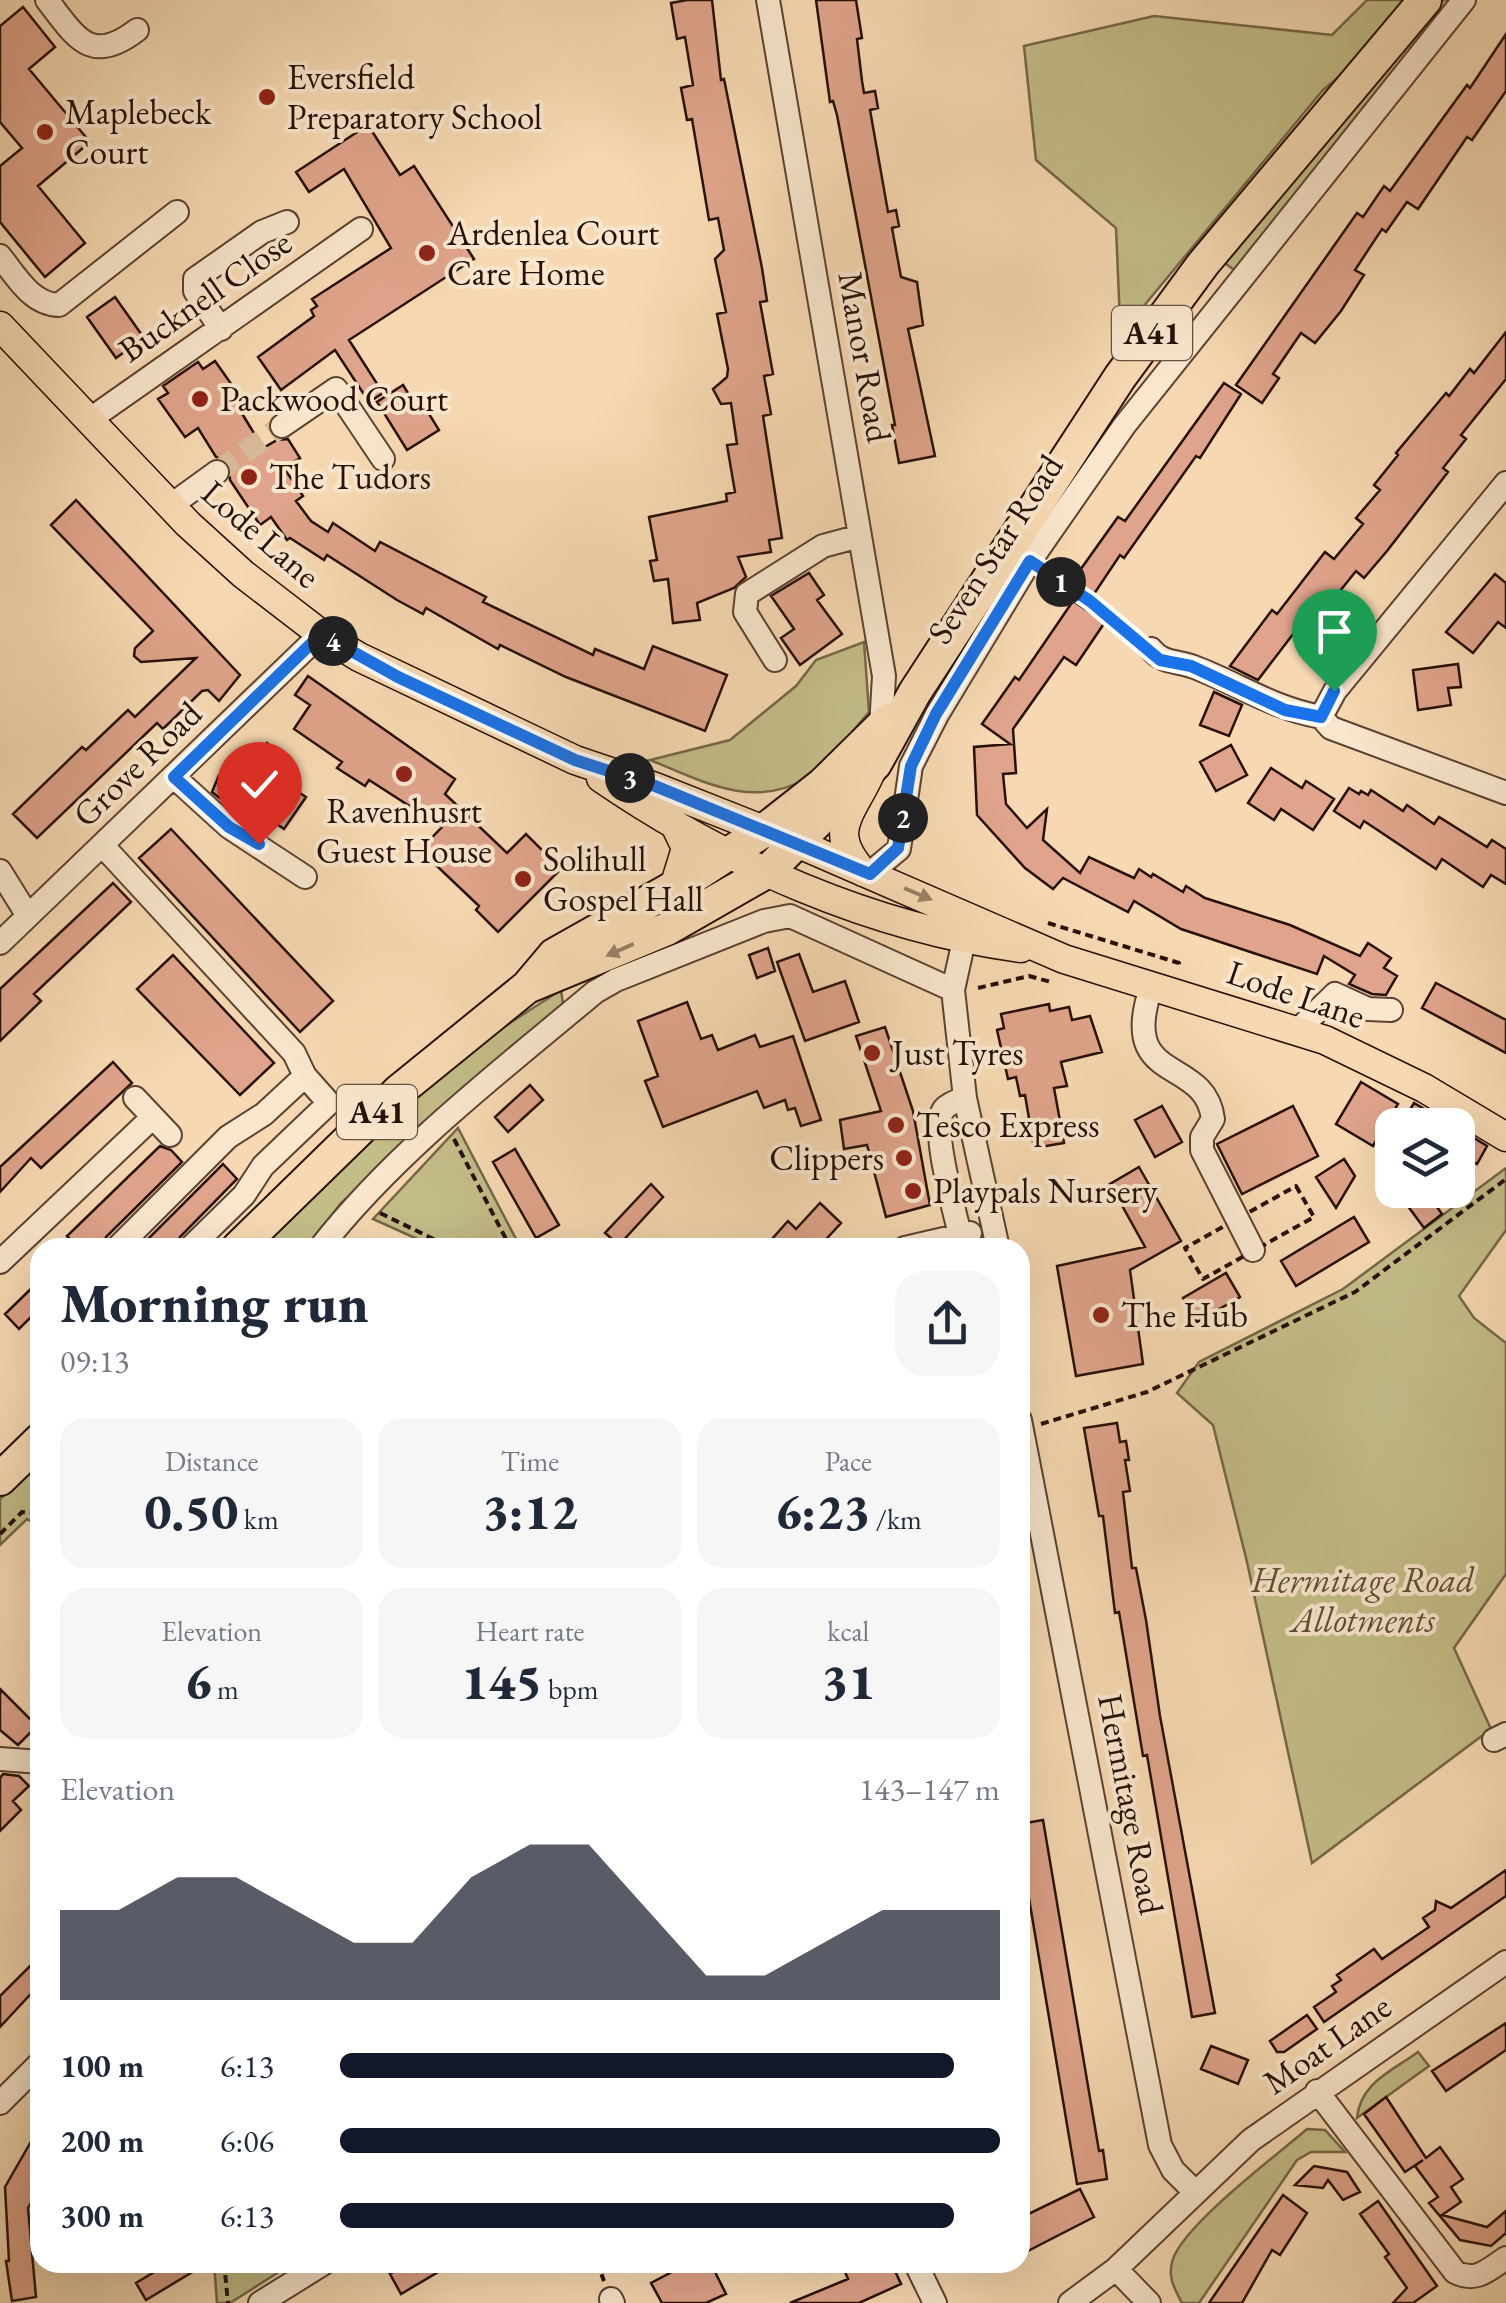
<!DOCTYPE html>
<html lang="en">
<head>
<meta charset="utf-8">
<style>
  :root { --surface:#fff; --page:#f6f6f7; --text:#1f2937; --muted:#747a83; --accent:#111827 }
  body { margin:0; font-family:"EB Garamond",serif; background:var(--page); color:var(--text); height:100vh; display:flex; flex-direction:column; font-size:38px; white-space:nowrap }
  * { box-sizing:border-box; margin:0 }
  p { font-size:32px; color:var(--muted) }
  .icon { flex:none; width:55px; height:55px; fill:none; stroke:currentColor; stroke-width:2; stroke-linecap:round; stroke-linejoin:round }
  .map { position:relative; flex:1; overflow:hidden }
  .panel { position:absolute; left:30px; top:1238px; width:1000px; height:1035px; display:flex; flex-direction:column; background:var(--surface); border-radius:30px; box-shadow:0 10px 40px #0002 }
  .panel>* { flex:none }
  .tools { position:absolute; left:1375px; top:1108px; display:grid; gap:20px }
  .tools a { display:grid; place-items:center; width:100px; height:100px; border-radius:20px; background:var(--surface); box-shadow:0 10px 40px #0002; font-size:50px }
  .pin { position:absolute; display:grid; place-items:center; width:85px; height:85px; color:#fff; margin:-102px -42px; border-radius:50% 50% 50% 0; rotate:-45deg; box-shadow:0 0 10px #0007 }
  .pin .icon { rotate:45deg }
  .km { position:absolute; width:50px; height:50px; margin:-25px; border-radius:50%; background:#222; color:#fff; font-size:28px; line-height:50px; text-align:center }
  .round { display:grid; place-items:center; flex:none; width:105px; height:105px; border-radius:30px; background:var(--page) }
  .overview { display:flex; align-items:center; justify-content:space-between; height:170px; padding:0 30px }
  h1 { font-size:55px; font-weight:800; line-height:75px }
  .stats { display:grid; grid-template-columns:repeat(3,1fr); gap:15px; height:170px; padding:10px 30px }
  .stats div { display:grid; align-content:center; border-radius:25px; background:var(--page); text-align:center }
  .stats b { font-size:50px; font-weight:800 }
  .stats small { font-size:28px; font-weight:400 }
  .stats p { font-size:28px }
  .chart { height:280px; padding:20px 30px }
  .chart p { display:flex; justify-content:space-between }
  .chart svg { width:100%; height:180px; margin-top:10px; fill:var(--accent); opacity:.7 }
  ul { padding:0 30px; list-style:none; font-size:32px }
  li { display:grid; grid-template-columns:160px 120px 1fr; align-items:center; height:75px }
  li i { height:25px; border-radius:12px; background:var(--accent) }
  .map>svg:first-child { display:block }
</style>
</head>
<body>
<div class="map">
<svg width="1506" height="2303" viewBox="0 0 1506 2303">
  <rect width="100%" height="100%" fill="#f6d9b2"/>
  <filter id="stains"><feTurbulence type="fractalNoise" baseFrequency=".002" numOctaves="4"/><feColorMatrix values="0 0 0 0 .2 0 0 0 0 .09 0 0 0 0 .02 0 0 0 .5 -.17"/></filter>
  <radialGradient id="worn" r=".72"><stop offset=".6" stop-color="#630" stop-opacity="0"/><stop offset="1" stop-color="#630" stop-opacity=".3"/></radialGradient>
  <path fill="#c3bd88" stroke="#766648" stroke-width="2.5" d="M1367 0H1407L1354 64 1323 90 1133 319 1120 322 1116 228 1036 160 1024 46 1154 16 1332 35Z
    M1439 0H1455L1237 272 1222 261Z
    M864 642 869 712C850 733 830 765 805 779 752 810 700 780 650 760L730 740 796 686 816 660Z
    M561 990 563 1004 341 1203 307 1247 259 1248 454 1059Z
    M458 1128 517 1241 509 1247H435L373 1219Z
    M1506 1168V1230L1459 1296 1474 1318 1506 1343V1574L1454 1648 1491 1729 1312 1863 1247 1562 1213 1425 1177 1393 1199 1362 1343 1289Z
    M40 1461V1527L27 1519 0 1545V1499Z
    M1418 2052 1429 2066 1357 2118C1360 2083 1392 2071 1418 2052Z
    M1307 2129 1325 2130 1345 2152H1311L1297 2160 1199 2303H1182C1174 2288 1167 2276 1173 2259 1185 2224 1276 2156 1307 2129Z
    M214 2263V2262L293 2263 230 2303H217Z"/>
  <path fill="#dfa48b" stroke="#281007" stroke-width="2.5" d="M687 0H712L721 80 724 79 762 268 767 301 760 302 773 374 764 376 771 414 763 416 782 538 769 540 771 552 738 557 746 577 734 588 697 603 700 620 673 623 668 579 654 581 650 561 657 560 649 517 727 501 726 494 735 492 727 445 737 444 731 403 721 404 713 389 727 377 728 369 717 314 726 312 715 259 724 250 718 218 709 220 692 119 687 120 681 88 693 85 685 37 677 39 671 3Z
    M816 0H856L862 38 857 39 862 81 864 93 875 91 878 108 870 110 888 212 896 210 899 226 892 228 901 277 917 282 923 325 908 329 935 456 899 463 892 425H895L837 115 833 101 830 102Z
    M23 7 55 47 29 69 90 142 38 186 85 243 45 277 0 222V166L22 148 0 122V26Z
    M1506 34V91L1472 140 1467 137 1418 209 1407 202 1386 232 1382 229 1355 270 1364 275 1341 311 1315 343 1301 333 1273 374 1279 378 1262 403 1236 385 1357 213 1363 217 1384 186 1390 191 1467 85 1470 88Z
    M368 125 400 175 414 166 474 259 349 340 383 393 369 402 335 350 281 390 258 357 314 316 311 310 317 306 312 299 391 248 344 169 309 192 296 172Z
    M115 297 144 338 116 358 87 317Z
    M1506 332V379L1461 435 1466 439 1443 468 1448 472 1387 551 1364 578 1356 571 1328 606 1332 609 1313 635 1300 625 1258 680 1230 666 1272 610 1277 614 1325 552 1334 559 1363 524 1356 518 1380 490 1374 485 1398 455 1396 453 1446 393 1449 396 1470 369 1474 373Z
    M215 361 241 398 235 402 263 448 277 440 288 439 300 458 284 468 303 496 296 501 311 521 328 532 333 523 375 551 380 542 486 597 483 602 593 655 595 649 644 669 653 646 727 675 705 731 566 677 500 645 498 649 426 608 423 614 397 600 327 555 324 560 290 538 287 540 271 517 260 525 230 480 228 462 216 457 198 428 185 437 158 399 168 393 163 386 198 362 203 369Z
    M1224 383 1241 394 1200 458 1196 456 1124 558 1120 555 1094 594 1073 580 1118 517 1125 521Z
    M403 385 420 413 426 409 439 430 407 450 377 402Z
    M76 500 240 675 219 701 208 690 202 691 163 729 157 723 37 838 13 814 82 747 86 750 128 710 135 717 196 658 141 662 134 656 135 648 153 631 51 525Z
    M809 573 824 595 817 600 842 634 800 665 781 638 794 629 771 596Z
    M1495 574 1506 583V628L1498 622 1473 653 1446 632Z
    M1073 601 1105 622 1076 665 1064 657 1013 729 1016 773 1003 774 1006 804 1027 828 1047 809 1043 840 1080 873 1089 857 1134 878 1139 869 1151 877 1153 874 1183 892 1186 886 1205 898 1290 925 1360 956 1368 943 1391 958 1384 968 1397 976 1386 995 1372 994 1349 984 1355 975 1324 956 1317 974 1181 929 1134 901 1128 912 1063 878 1053 889 1025 868 977 815 974 747 1010 744 982 724 1015 677 1019 680Z
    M1458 664 1461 687 1448 688 1451 705 1418 710 1413 670Z
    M308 676 455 779 445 794 507 853 526 834 561 869 498 932 476 910 479 906 420 850 442 827 369 780 365 786 337 768 342 762 294 729 310 705 295 695Z
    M1214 692 1242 705 1229 736 1200 725Z
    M267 743 294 766 282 781 306 797 284 829 268 818 254 825 212 792 219 775 232 765 251 763Z
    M1231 745 1247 775 1216 791 1200 762Z
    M1271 768 1302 788 1306 781 1334 799 1313 830 1281 809 1274 820 1248 803Z
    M1349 788 1359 794 1361 791 1368 795 1371 790 1403 811 1407 805 1434 824 1439 817 1487 847 1492 840 1506 849V884L1491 875 1483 887 1442 859 1436 869 1364 821 1360 828 1334 811Z
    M171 829 333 1001 300 1032 139 858Z
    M113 883 131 902 34 994 41 1001 0 1041V989Z
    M768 948 775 971 757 978 749 955Z
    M799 954 813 992 845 981 859 1022 805 1041 777 962Z
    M173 955 274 1063 240 1095 137 989Z
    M1436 983 1506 1020V1053L1422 1008Z
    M687 1002 701 1039 712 1035 718 1050 755 1035 760 1047 793 1036 821 1120 801 1126 795 1108 788 1110 785 1100 764 1108 757 1091 663 1127 645 1081 658 1076 638 1021Z
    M1049 1004 1050 1011 1069 1007 1072 1020 1090 1016 1102 1052 1061 1062 1067 1086 1054 1088 1064 1143 1034 1148 1025 1095 1020 1096 1016 1077 1008 1079 997 1030 1004 1028 1001 1014Z
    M885 1027 913 1111 930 1205 886 1217 867 1145 844 1149 840 1120 881 1111 856 1036Z
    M113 1062 132 1083 41 1168 31 1158 0 1192V1167Z
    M1361 1082 1398 1104 1373 1146 1336 1124Z
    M530 1085 543 1100 508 1132 495 1117Z
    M1414 1103 1452 1125H1401Z
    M1162 1106 1182 1142 1155 1157 1135 1120Z
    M1293 1106 1318 1156 1242 1194 1217 1144Z
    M1458 1128 1487 1146 1477 1164 1458 1153Z
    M160 1146 171 1150 182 1162 106 1237 102 1248H78L67 1236Z
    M515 1149 559 1225 536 1238 493 1162Z
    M1344 1159 1355 1176 1336 1208 1316 1177Z
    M223 1164 237 1179 180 1237 175 1248H139Z
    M1139 1167 1181 1241 1130 1270 1143 1364 1076 1376 1057 1266 1145 1247 1110 1184Z
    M651 1184 663 1197 619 1245 605 1233Z
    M1396 1190H1425L1442 1214 1424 1228Z
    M820 1203 841 1223 818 1248H764L788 1221 796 1229Z
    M1354 1217 1369 1242 1296 1286 1281 1261Z
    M1226 1273 1240 1297 1197 1322 1183 1298Z
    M40 1280V1308L19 1329 5 1314Z
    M1117 1423 1120 1442 1126 1441 1129 1460H1125L1130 1491 1123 1492 1132 1568H1136L1146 1620 1160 1716 1215 2013 1192 2017 1147 1755 1143 1756 1119 1612 1115 1613 1103 1516H1099L1084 1428Z
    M0 1689 37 1726 18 1745 0 1730Z
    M3 1774 19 1776 29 1786 13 1801 21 1810 0 1831V1778Z
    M1043 1820 1099 2151 1103 2150 1107 2179 1077 2184 1020 1845 1023 1842 1020 1824Z
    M1506 1870V1896L1324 2022 1314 2007 1336 1992 1332 1986 1341 1980 1337 1975 1374 1949 1382 1959 1429 1927 1423 1918 1435 1910 1436 1901 1451 1908Z
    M40 1956V1984L0 2027V1996Z
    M1307 2015 1317 2029 1284 2052H1277L1270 2041Z
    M1506 2023V2050L1446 2091 1432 2071Z
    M1211 2046 1248 2060 1238 2084 1201 2069Z
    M1386 2097 1426 2158 1440 2147 1463 2179 1451 2187 1461 2202 1442 2215 1487 2227 1506 2211V2233L1491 2246 1460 2240 1429 2203 1438 2197 1415 2166 1423 2160 1405 2172 1364 2114Z
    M40 2126V2187L28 2208 36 2297 12 2301 6 2261H9L5 2187Z
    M1314 2166 1347 2172 1360 2192 1343 2200 1328 2180 1323 2188 1295 2185Z
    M1080 2189 1094 2217 1020 2255V2218Z
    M1283 2195 1307 2213 1280 2255 1272 2250 1242 2303H1209Z
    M1378 2201 1437 2286 1413 2303H1393L1407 2288 1385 2257 1389 2254 1360 2214Z
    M171 2262H209L146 2300 136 2283Z
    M410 2262H455L401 2294 390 2274Z
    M691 2262H710L726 2294 706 2303H662L651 2283Z
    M841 2262H891L901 2284 859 2303H790L848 2279Z"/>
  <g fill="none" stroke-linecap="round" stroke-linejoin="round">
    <path stroke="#d7bb98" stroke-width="22" stroke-dasharray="22 11" stroke-linecap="butt" d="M217 472 282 426"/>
    <defs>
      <path id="minor" d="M47 0C76 37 90 66 137 30
        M768 0 884 676 881 727
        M0 256C16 276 31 304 59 305L177 212
        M221 329 195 291V279L262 232 287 222
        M89 420 361 229
        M282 426 336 389 383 459
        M1506 483 1335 691 1321 717 1331 728 1506 793
        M170 506 217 472
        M1151 649C1163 664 1176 660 1194 667 1239 684 1272 708 1321 717
        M775 660 745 612 747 594 823 546 860 536
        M174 777 229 827 305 877
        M103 846 294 1053 305 1076 329 1103 263 1166 244 1195 190 1248
        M0 871 28 916
        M869 874 899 849 911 766 937 715 1030 561 1124 426 1464 0
        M964 940 953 990 965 1098 998 1248
        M0 943 321 634
        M1152 985C1116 1087 1205 1054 1213 1119L1202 1137V1150L1253 1250
        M1298 1030 1335 994 1368 1009 1391 1010
        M135 1098 170 1135
        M960 1235C955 1212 930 1127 944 1109 948 1104 959 1100 965 1098
        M117 1248 228 1137 264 1114 305 1076
        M320 1248C395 1152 502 1070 595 992L616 980 764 921 790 916 953 990
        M905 1248 970 1233
        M0 1262 153 1117
        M1020 1420 1160 2145 1173 2170 1195 2192
        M1494 1740 1506 1734
        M0 1759 40 1762
        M1317 2091 1455 2272C1476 2283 1488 2270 1506 2258
        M0 2103 40 2063
        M915 2262 935 2303
        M1116 2269 1149 2303
        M611 2299 613 2303
        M260 2303 326 2262
        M1070 2303 1116 2269 1251 2140 1506 1962"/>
      <path id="major" d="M0 326 188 524 243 574 321 634 359 657 575 760 655 787 799 844 1064 959 1325 1040 1424 1088 1506 1137
        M601 778C725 863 872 928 1021 948
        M863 872C827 831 850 817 870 774
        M674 887 686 848 675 825"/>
      <path id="highway" d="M527 987 667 929 768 871 875 764 915 692 1120 377 1203 264 1425 0
        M238 1248 399 1091 527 987 554 955 694 876 762 832 823 784 888 720
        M0 1479 40 1440"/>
    </defs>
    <use href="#minor" stroke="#5c4232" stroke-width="26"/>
    <use href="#major" stroke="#281007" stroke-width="31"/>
    <use href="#highway" stroke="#281007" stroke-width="36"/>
    <path stroke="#281007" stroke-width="4" stroke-dasharray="8 5" stroke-linecap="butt" d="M1046 572 1135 637
      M1048 923 1179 963 1178 966
      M978 988 1029 976 1051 982
      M454 1139 506 1239 495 1248
      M1296 1186 1314 1217 1203 1279 1185 1248Z
      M380 1213 452 1248
      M1041 1424 1147 1392 1355 1292 1506 1179
      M0 1534 22 1512 40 1514
      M224 2262 228 2303
      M597 2262 604 2281"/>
    <use href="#minor" stroke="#f9e6cd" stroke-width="22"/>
    <use href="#major" stroke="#f6d9b2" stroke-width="28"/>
    <use href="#highway" stroke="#f6d9b2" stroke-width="32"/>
  </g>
  <defs><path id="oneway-solid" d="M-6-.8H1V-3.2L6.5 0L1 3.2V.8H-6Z" transform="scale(2.5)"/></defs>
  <g fill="#997f65">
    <use href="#oneway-solid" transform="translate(918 894) rotate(23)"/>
    <use href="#oneway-solid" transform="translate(620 950) rotate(156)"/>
  </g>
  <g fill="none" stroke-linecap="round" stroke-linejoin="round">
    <defs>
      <path id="route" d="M259 844 229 827 174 777 321 634 398 677 575 760 655 786 870 874 898 848 911 766 936 714 1030 561 1090 601 1160 660 1191 666 1285 710 1321 717 1334 691"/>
    </defs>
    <use href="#route" stroke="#fff" stroke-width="20"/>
    <use href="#route" stroke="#1a73e8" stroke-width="12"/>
  </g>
  <g fill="#8f2418" stroke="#f9e6cd" stroke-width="4">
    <circle cx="267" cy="97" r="10"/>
    <circle cx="45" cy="132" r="10"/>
    <circle cx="427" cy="253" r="10"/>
    <circle cx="200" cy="399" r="10"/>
    <circle cx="249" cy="477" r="10"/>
    <circle cx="404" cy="774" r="10"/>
    <circle cx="523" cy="879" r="10"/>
    <circle cx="872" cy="1053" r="10"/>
    <circle cx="896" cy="1125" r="10"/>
    <circle cx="904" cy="1158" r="10"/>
    <circle cx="913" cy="1191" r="10"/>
    <circle cx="1101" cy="1315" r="10"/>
  </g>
  <g text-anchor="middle" stroke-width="8" stroke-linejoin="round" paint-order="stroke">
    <g fill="#f9e6cd" stroke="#675042" stroke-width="2.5">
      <rect x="1112" y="306" width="80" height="54" rx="8"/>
      <rect x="337" y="1085" width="80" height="54" rx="8"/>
    </g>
    <g font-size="32" font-weight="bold" fill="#281007">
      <text x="1152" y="344">A41</text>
      <text x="377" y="1123">A41</text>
    </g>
    <g font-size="35" fill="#281007" stroke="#f9e6cd" text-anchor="start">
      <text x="287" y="89">Eversfield<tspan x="287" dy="40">Preparatory School</tspan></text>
      <text x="65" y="124">Maplebeck<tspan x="65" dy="40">Court</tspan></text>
      <text x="447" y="245">Ardenlea Court<tspan x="447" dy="40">Care Home</tspan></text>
      <text x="220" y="411">Packwood Court</text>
      <text x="269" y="489">The Tudors</text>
      <text x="404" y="823" text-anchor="middle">Ravenhusrt<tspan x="404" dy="40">Guest House</tspan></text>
      <text x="543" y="871">Solihull<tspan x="543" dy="40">Gospel Hall</tspan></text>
      <text x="892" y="1065">Just Tyres</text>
      <text x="916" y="1137">Tesco Express</text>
      <text x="884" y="1170" text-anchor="end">Clippers</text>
      <text x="933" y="1203">Playpals Nursery</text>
      <text x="1121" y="1327">The Hub</text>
    </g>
    <g font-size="35" fill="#281007" stroke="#f9e6cd">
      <text transform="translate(205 296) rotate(-35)" y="12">Bucknell Close</text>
      <text transform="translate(865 357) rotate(80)" y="12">Manor Road</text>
      <text transform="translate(261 534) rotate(41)" y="12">Lode Lane</text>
      <text transform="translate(995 549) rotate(-57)" y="12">Seven Star Road</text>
      <text transform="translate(137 764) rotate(-44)" y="12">Grove Road</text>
      <text transform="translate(1296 994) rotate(19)" y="12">Lode Lane</text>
      <text transform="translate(1131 1804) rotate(79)" y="12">Hermitage Road</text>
      <text transform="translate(1327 2044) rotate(-35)" y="12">Moat Lane</text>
    </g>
    <g font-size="35" font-style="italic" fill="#5e4d34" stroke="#f9e6cd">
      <text x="1363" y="1592">Hermitage Road<tspan x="1363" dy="40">Allotments</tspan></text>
    </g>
  </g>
  <rect width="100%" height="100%" filter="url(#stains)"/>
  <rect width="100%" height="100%" fill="url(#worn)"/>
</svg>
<div class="tools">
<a><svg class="icon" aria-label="layers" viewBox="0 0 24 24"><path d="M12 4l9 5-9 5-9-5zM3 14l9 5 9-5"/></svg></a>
</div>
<div class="pin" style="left:1334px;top:691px;background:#1e9e55"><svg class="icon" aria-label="arrive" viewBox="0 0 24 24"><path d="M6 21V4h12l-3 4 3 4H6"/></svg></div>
<div class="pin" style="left:259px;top:844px;background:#d93025"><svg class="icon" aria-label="check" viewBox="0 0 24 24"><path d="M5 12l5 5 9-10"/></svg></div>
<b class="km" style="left:1061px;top:582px">1</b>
<b class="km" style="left:903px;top:818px">2</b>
<b class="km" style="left:630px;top:778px">3</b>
<b class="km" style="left:333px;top:641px">4</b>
<section class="panel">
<div class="overview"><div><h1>Morning run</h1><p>09:13</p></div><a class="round"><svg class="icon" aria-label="share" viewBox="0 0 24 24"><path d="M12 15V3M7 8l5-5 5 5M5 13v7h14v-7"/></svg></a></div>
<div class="stats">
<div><p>Distance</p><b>0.50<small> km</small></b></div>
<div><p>Time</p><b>3:12</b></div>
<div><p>Pace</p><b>6:23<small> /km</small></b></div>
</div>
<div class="stats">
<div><p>Elevation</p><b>6<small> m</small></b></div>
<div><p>Heart rate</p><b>145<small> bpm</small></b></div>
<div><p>kcal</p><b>31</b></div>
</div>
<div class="chart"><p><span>Elevation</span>143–147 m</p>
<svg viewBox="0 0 160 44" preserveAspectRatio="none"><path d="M0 44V22L10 22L20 14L30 14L40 22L50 30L60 30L70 14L80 6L90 6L100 22L110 38L120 38L130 30L140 22L150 22L160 22V44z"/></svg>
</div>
<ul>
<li><b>100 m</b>6:13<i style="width:93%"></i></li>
<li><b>200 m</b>6:06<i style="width:100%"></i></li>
<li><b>300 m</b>6:13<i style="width:93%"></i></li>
</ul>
</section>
</div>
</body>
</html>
